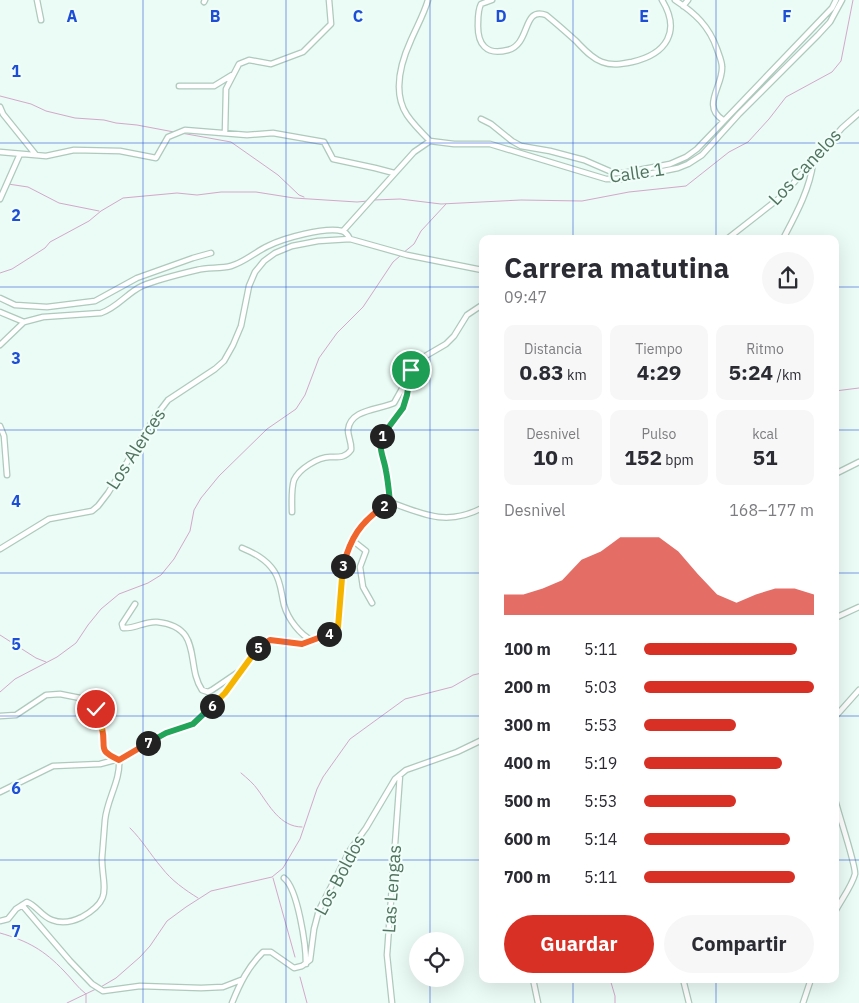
<!DOCTYPE html>
<html lang="es">
<head>
<meta charset="utf-8">
<style>
  :root { --surface:#fff; --page:#f7f7f7; --text:#2b2b33; --muted:#7c7c81; --accent:#d93025 }
  body { margin:0; font-family:"IBM Plex Sans",sans-serif; background:var(--page); color:var(--text); height:100vh; display:flex; flex-direction:column; font-size:19px; white-space:nowrap }
  * { box-sizing:border-box; margin:0 }
  p { font-size:16px; color:var(--muted) }
  .icon { flex:none; width:28px; height:28px; fill:none; stroke:currentColor; stroke-width:2; stroke-linecap:round; stroke-linejoin:round }
  .map { position:relative; flex:1; overflow:hidden }
  .drawer { position:absolute; left:479px; top:235px; width:360px; height:748px; display:flex; flex-direction:column; background:var(--surface); border-radius:10px; box-shadow:0 5px 20px #0002 }
  .drawer>* { flex:none }
  .buttons { position:absolute; left:409px; top:932px; display:grid; gap:10px }
  .buttons a { display:grid; place-items:center; width:55px; height:55px; border-radius:50%; background:var(--surface); box-shadow:0 5px 20px #0002; font-size:25px }
  .pin { position:absolute; display:grid; place-items:center; width:42px; height:42px; color:#fff; margin:-21px; border:2px solid #fff; border-radius:50%; box-shadow:0 1px 5px #0007 }
  .km { position:absolute; width:25px; height:25px; margin:-12px; border-radius:50%; background:#222; color:#fff; font-size:14px; line-height:25px; text-align:center }
  .round { display:grid; place-items:center; flex:none; width:52px; height:52px; border-radius:26px; background:var(--page) }
  .overview { display:flex; align-items:center; justify-content:space-between; height:85px; padding:0 25px }
  h1 { font-size:28px; font-weight:700; line-height:38px }
  .stats { display:grid; grid-template-columns:repeat(3,1fr); gap:8px; height:85px; padding:5px 25px }
  .stats div { display:grid; align-content:center; border-radius:10px; background:var(--page); text-align:center }
  .stats b { font-size:21px; font-weight:700 }
  .stats small { font-size:14px; font-weight:400 }
  .stats p { font-size:14px }
  .chart { height:140px; padding:10px 25px }
  .chart p { display:flex; justify-content:space-between }
  .chart svg { width:100%; height:90px; margin-top:5px; fill:var(--accent); opacity:.7 }
  .button { display:flex; gap:10px; margin-top:auto; padding:10px 25px }
  .button a { flex:1; height:58px; border-radius:30px; background:var(--accent); color:#fff; font-size:20px; font-weight:700; line-height:58px; text-align:center }
  .button a+a { background:var(--page); color:var(--text) }
  ul { padding:0 25px; list-style:none; font-size:16px }
  li { display:grid; grid-template-columns:80px 60px 1fr; align-items:center; height:38px }
  li i { height:12px; border-radius:6px; background:var(--accent) }
  .map>svg:first-child { display:block }
</style>
</head>
<body>
<div class="map">
<svg width="859" height="1003" viewBox="0 0 859 1003">
  <rect width="100%" height="100%" fill="#ebfbf6"/>
  <g fill="none" stroke-linecap="round" stroke-linejoin="round">
    <path stroke="#d3a8c9" stroke-width="1" d="M0 96 31 104 46 111 75 118 104 120 116 123 137 125 174 132
      M181 133 231 142 278 175 299 195 304 197
      M8 184 28 187 59 203 99 211
      M374 200 400 199 441 204 521 200 582 201 629 192 686 186 729 152 748 142 769 119 786 97 832 72 841 61 853 0
      M403 253 414 244 421 231 446 204
      M0 273 12 269 45 248 50 242 89 221 101 211 123 198 177 193 197 195 221 192H256L294 198 357 202 368 201
      M835 391 859 388
      M0 635 36 658 46 662
      M0 692 15 679 57 657 76 643 88 625 101 609 119 594 148 583 161 575 174 559 190 531 194 510 201 498 219 476 267 429 296 409 305 395 319 358 337 333 363 307 393 262 400 256
      M241 773C247 778 254 784 258 790 269 805 280 827 302 827
      M130 828C143 841 150 854 162 868 171 880 185 890 198 898
      M273 878 295 957
      M0 933C28 941 44 950 64 971 72 979 77 987 86 994V1003
      M300 977 307 1003
      M610 979 615 996V1003
      M99 988 116 978 140 957 150 946 167 921 186 907 211 891 272 877 283 868 300 839 317 789 323 777 350 739 405 699 452 687 473 675 482 673
      M67 1003 96 989"/>
    <defs>
      <path id="street" d="M37 0 41 20
        M428 0C424 14 417 26 411 40 401 62 392 92 407 115 413 124 422 133 430 141
        M492 0 481 4C478 10 478 16 478 23 477 44 486 56 508 50 531 44 522 6 546 15 556 23 566 32 575 40 583 48 591 58 602 62 612 66 622 64 632 62 667 54 681 31 662 0
        M675 0C695 13 709 26 717 49 719 55 722 61 722 67 723 86 701 106 723 120
        M204 2 205 0
        M683 6 688 0
        M179 86H214L232 75
        M0 107 3 114 36 155
        M481 119 491 124 512 141 521 146 550 151 584 160 614 173H623L670 164 686 157 697 149 832 8 836 0
        M225 133 226 89 239 64 249 60 271 64 303 52 331 24 329 0
        M0 152 46 156 74 150 120 151 156 158 168 137 185 130 247 135 273 133 324 142 333 159 375 168 394 173
        M0 199 20 154
        M343 231 414 152 430 141 454 144H490L606 179H624L678 168 688 164 702 155 739 114 818 35 830 22 842 0
        M727 239 782 196 842 128 859 113
        M783 239C795 216 810 189 813 163
        M0 298 15 305 47 307 95 301 137 278 193 258 211 253
        M0 312 24 322
        M0 345 24 322 43 317 101 313C117 308 127 293 142 286 159 279 180 274 197 270 208 267 220 269 231 266 245 262 255 252 268 246 284 238 324 227 342 231 346 232 348 235 350 239
        M0 426 4 436 7 475
        M835 474 859 462
        M390 502 386 468 380 443 382 435 397 418 403 408 407 395 411 370 416 363 422 358 446 344 454 336 467 315 482 305
        M390 502C424 515 448 526 482 508
        M292 512C292 502 291 489 294 480 299 469 318 457 330 457 339 457 345 458 351 450 352 443 348 437 348 430 350 409 379 410 394 403L408 378
        M352 540 366 551 360 567 363 587 372 603
        M242 548C254 553 266 559 274 571 281 581 281 593 284 605 288 619 300 635 313 641
        M0 549 49 519 92 511 98 506 108 493 155 417 168 400 215 369 224 361 233 345 241 326 249 286 255 272 264 261 275 253 292 246 318 241 350 239 407 255 482 270
        M135 604 122 624 123 628C135 629 145 621 157 622 204 627 185 665 202 690L208 692 212 690 237 673
        M835 618 859 607
        M0 716 16 715 46 695 60 694 90 700C103 711 103 734 103 749L107 754 119 759C121 780 107 799 105 820 104 832 103 845 102 858 102 887 114 899 82 917 72 922 62 924 52 920 41 916 37 906 27 902L16 909 8 919 0 921
        M835 717 859 690
        M0 792 53 766 100 764 119 759 166 733 193 724 225 693 263 643 270 640H278L302 644 331 633 339 627C343 591 337 549 365 521 372 513 381 508 390 502
        M835 799C838 813 856 865 855 874 852 886 841 900 835 912
        M284 878C298 889 306 946 306 964
        M22 905 70 961 92 984 103 991 140 986 201 988 223 987 241 980
        M533 979 538 1003
        M683 979 689 1003
        M232 1003C240 983 248 967 263 952H271L294 968 302 966 310 960 314 929 319 910 350 850 366 828 395 779 406 770 457 752 482 740
        M392 1003 387 955 400 775
        M803 1003 811 979"/>
    </defs>
    <use href="#street" stroke="#aec9bd" stroke-width="7"/>
    <use href="#street" stroke="#fff" stroke-width="4.5"/>
  </g>
  <g fill="none" stroke-linecap="round" stroke-linejoin="round">
    <defs>
      <path id="split-1" d="M382 436 403 408 407 395 411 370"/>
      <path id="split-2" d="M382 436C378 449 384 458 386 471 388 481 389 492 390 502L384 506"/>
      <path id="split-3" d="M343 566C351 537 360 523 384 506"/>
      <path id="split-4" d="M329 634 335 632 338 627 343 566"/>
      <path id="split-5" d="M258 648 270 640 302 644 329 634"/>
      <path id="split-6" d="M212 706 225 693 258 648"/>
      <path id="split-7" d="M148 743 166 733 193 724 212 706"/>
      <path id="split-8" d="M102 728C107 749 96 749 119 760L148 743"/>
      <path id="split-9" d="M96 709 102 728"/>
    </defs>
    <use href="#split-1" stroke="#fff" stroke-width="10"/>
    <use href="#split-2" stroke="#fff" stroke-width="10"/>
    <use href="#split-3" stroke="#fff" stroke-width="10"/>
    <use href="#split-4" stroke="#fff" stroke-width="10"/>
    <use href="#split-5" stroke="#fff" stroke-width="10"/>
    <use href="#split-6" stroke="#fff" stroke-width="10"/>
    <use href="#split-7" stroke="#fff" stroke-width="10"/>
    <use href="#split-8" stroke="#fff" stroke-width="10"/>
    <use href="#split-9" stroke="#fff" stroke-width="10"/>
    <use href="#split-1" stroke="#22a559" stroke-width="6"/>
    <use href="#split-2" stroke="#22a559" stroke-width="6"/>
    <use href="#split-3" stroke="#f0652b" stroke-width="6"/>
    <use href="#split-4" stroke="#f5b400" stroke-width="6"/>
    <use href="#split-5" stroke="#f0652b" stroke-width="6"/>
    <use href="#split-6" stroke="#f5b400" stroke-width="6"/>
    <use href="#split-7" stroke="#22a559" stroke-width="6"/>
    <use href="#split-8" stroke="#f0652b" stroke-width="6"/>
    <use href="#split-9" stroke="#f5b400" stroke-width="6"/>
  </g>
  <path fill="none" stroke="#1d4ed8" stroke-width="1" stroke-opacity="0.55" d="M143 0V1003M286 0V1003M430 0V941M573 0V239M716 0V239M0 143H859M0 287H482M835 287H859M0 430H482M835 430H859M0 573H482M835 573H859M0 716H482M835 716H859M0 860H482M835 860H859M430 979V1003M573 979V1003M716 979V1003"/>
  <g text-anchor="middle" stroke-width="4.5" stroke-linejoin="round" paint-order="stroke">
    <g font-size="18" fill="#50735f" stroke="#f1fdf9">
      <text transform="translate(805 167) rotate(-47)" y="6">Los Canelos</text>
      <text transform="translate(637 173) rotate(-8)" y="6">Calle 1</text>
      <text transform="translate(136 449) rotate(-57)" y="6">Los Alerces</text>
      <text transform="translate(340 875) rotate(-62)" y="6">Los Boldos</text>
      <text transform="translate(392 889) rotate(-86)" y="6">Las Lengas</text>
    </g>
  </g>
  <g font-size="16" text-anchor="middle" font-weight="bold" fill="#1d4ed8" stroke="#f1fdf9" stroke-width="4.5" stroke-linejoin="round" paint-order="stroke">
    <text x="72" y="22">A</text>
    <text x="215" y="22">B</text>
    <text x="358" y="22">C</text>
    <text x="501" y="22">D</text>
    <text x="644" y="22">E</text>
    <text x="787" y="22">F</text>
    <text x="16" y="77">1</text>
    <text x="16" y="221">2</text>
    <text x="16" y="364">3</text>
    <text x="16" y="507">4</text>
    <text x="16" y="650">5</text>
    <text x="16" y="794">6</text>
    <text x="16" y="937">7</text>
  </g>
</svg>
<div class="buttons">
<a><svg class="icon" aria-label="locate" viewBox="0 0 24 24"><circle cx="12" cy="12" r="6"/><path d="M12 2v4M12 18v4M2 12h4M18 12h4"/></svg></a>
</div>
<div class="pin" style="left:411px;top:370px;background:#1e9e55"><svg class="icon" aria-label="arrive" viewBox="0 0 24 24"><path d="M6 21V4h12l-3 4 3 4H6"/></svg></div>
<div class="pin" style="left:96px;top:709px;background:#d93025"><svg class="icon" aria-label="check" viewBox="0 0 24 24"><path d="M5 12l5 5 9-10"/></svg></div>
<b class="km" style="left:382px;top:436px">1</b>
<b class="km" style="left:384px;top:506px">2</b>
<b class="km" style="left:343px;top:566px">3</b>
<b class="km" style="left:329px;top:634px">4</b>
<b class="km" style="left:258px;top:648px">5</b>
<b class="km" style="left:212px;top:706px">6</b>
<b class="km" style="left:148px;top:743px">7</b>
<section class="drawer">
<div class="overview"><div><h1>Carrera matutina</h1><p>09:47</p></div><a class="round"><svg class="icon" aria-label="share" viewBox="0 0 24 24"><path d="M12 15V3M7 8l5-5 5 5M5 13v7h14v-7"/></svg></a></div>
<div class="stats">
<div><p>Distancia</p><b>0.83<small> km</small></b></div>
<div><p>Tiempo</p><b>4:29</b></div>
<div><p>Ritmo</p><b>5:24<small> /km</small></b></div>
</div>
<div class="stats">
<div><p>Desnivel</p><b>10<small> m</small></b></div>
<div><p>Pulso</p><b>152<small> bpm</small></b></div>
<div><p>kcal</p><b>51</b></div>
</div>
<div class="chart"><p><span>Desnivel</span>168–177 m</p>
<svg viewBox="0 0 160 44" preserveAspectRatio="none"><path d="M0 44V34L10 34L20 31L30 27L40 17L50 13L60 6L70 6L80 6L90 13L100 24L110 34L120 38L130 34L140 31L150 31L160 34V44z"/></svg>
</div>
<ul>
<li><b>100 m</b>5:11<i style="width:90%"></i></li>
<li><b>200 m</b>5:03<i style="width:100%"></i></li>
<li><b>300 m</b>5:53<i style="width:54%"></i></li>
<li><b>400 m</b>5:19<i style="width:81%"></i></li>
<li><b>500 m</b>5:53<i style="width:54%"></i></li>
<li><b>600 m</b>5:14<i style="width:86%"></i></li>
<li><b>700 m</b>5:11<i style="width:89%"></i></li>
</ul>
<div class="button"><a>Guardar</a><a>Compartir</a></div>
</section>
</div>
</body>
</html>
